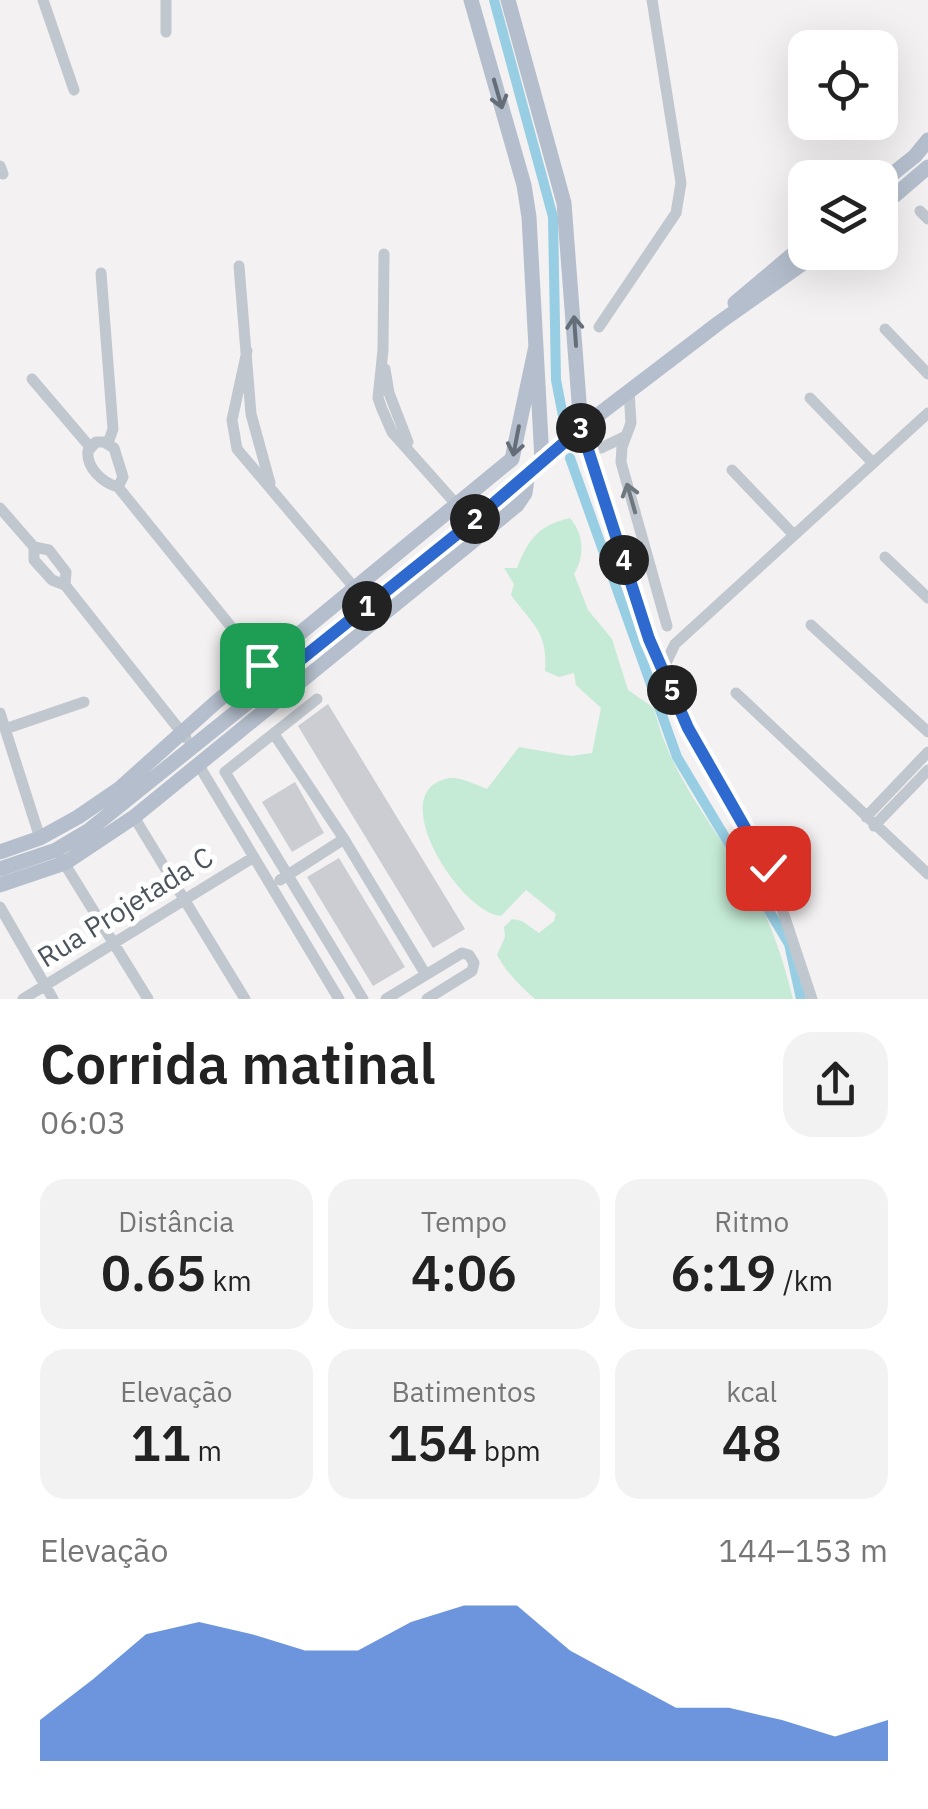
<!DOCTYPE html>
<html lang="pt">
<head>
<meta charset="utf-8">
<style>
  :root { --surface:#fff; --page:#f2f2f2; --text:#222; --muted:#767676; --accent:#2e69d0 }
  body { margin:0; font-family:"IBM Plex Sans",sans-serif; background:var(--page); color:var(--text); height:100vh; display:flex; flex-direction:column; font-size:38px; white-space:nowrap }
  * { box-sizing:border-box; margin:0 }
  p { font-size:32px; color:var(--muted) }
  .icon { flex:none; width:55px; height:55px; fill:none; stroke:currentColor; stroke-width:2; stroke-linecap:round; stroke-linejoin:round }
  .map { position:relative; height:999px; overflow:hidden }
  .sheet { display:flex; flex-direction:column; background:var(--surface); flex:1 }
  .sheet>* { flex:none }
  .fabs { position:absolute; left:788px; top:30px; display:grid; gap:20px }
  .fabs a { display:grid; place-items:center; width:110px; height:110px; border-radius:20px; background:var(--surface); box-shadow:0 10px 40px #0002; font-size:50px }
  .pin { position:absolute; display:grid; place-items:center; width:85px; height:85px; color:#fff; margin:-42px; border-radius:20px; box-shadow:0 5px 15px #0006 }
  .km { position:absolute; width:50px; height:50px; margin:-25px; border-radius:50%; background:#222; color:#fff; font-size:28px; line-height:50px; text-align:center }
  .round { display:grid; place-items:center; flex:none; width:105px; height:105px; border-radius:30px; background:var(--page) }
  .summary { display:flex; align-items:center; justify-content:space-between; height:170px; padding:0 40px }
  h1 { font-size:55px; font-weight:600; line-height:75px }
  .metrics { display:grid; grid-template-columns:repeat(3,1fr); gap:15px; height:170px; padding:10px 40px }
  .metrics div { display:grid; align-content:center; border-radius:25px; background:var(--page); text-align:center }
  .metrics b { font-size:50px; font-weight:600 }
  .metrics small { font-size:28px; font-weight:400 }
  .metrics p { font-size:28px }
  .chart { height:280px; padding:20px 40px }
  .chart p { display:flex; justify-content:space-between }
  .chart svg { width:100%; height:180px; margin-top:10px; fill:var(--accent); opacity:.7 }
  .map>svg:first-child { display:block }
</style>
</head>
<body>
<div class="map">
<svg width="928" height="999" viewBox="0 0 928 999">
  <rect width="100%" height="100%" fill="#f3f1f1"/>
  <path fill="#c5ebd6" d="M570 518C584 534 585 556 574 574L588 610 612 639 628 690 654 708C671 782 725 838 760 904 775 934 785 967 793 999H535C520 986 507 973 497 955L505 937 504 927 512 919 522 921 539 933 554 921 556 914 526 890 501 916C460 913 381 789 450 778 461 777 477 785 487 789L519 747 571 756 592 753 601 708 576 685 574 673 559 677 545 671C548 632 533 625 511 595L514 584 504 568H517C529 538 539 525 570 518Z"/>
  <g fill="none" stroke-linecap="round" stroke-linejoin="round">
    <path stroke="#97cee3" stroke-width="10" d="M494 0 553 217 556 380 564 421
      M570 458 677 757 789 944 801 999"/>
  </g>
  <path fill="#cbcdd3" d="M328 704 465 929 433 948 298 726Z
    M295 782 324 833 292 852 262 802Z
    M339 858 405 967 373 986 307 877Z"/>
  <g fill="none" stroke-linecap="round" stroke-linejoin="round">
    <path stroke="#c1c7ce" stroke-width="11" d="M43 0 74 90
      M166 0V32
      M0 166 3 174
      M920 211 928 219
      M384 254 383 350 378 398 382 409 392 432 472 522
      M239 266 251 414 270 483
      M101 273 113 429 108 443
      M599 327 676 213 681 183 652 0
      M885 329 928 374
      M247 351 232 420 237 449 369 605
      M385 369 389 393 408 442
      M32 379 90 447
      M629 391 631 423 622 447 621 462 667 626
      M810 398 873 463
      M581 428 649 639 688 728 768 867 812 999
      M96 442H104L114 448 123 477 118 487C103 483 86 468 88 451Z
      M586 444 601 448 624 437
      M732 470 793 534
      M118 487 275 681
      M0 508 34 547V560L52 580 65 585 186 738
      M34 547 49 550 66 572 65 585
      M885 557 928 598
      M811 625 928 732
      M663 669 675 644 928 413
      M736 693 928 874
      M317 699 225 772 363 999
      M0 713 40 838
      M5 729 84 702
      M274 734 344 839 426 975
      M198 764 339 999
      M134 817 245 999
      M866 817 928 752
      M874 826 928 770
      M61 858 148 999
      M280 880 344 839
      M0 907 53 999
      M23 999 254 857
      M386 999 462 953 469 955 474 963 472 971 427 999"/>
    <path stroke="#b4becc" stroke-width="15" d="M471 0 524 185 529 217 542 460
      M508 0 564 203 581 428
      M880 184 915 156 928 140
      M880 208 928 167
      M735 303 805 244
      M0 852 40 838 78 817 119 789 215 703 512 459 536 346
      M0 869 56 850 88 831 472 522 581 428 720 322 819 252
      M0 885 65 863 134 817 517 505 525 493 528 472"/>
  </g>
  <defs><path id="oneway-shaft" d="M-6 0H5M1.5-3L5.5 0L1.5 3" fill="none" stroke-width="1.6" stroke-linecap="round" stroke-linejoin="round" transform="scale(2.5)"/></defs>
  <g stroke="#656e78">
    <use href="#oneway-shaft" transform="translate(498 94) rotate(74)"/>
    <use href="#oneway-shaft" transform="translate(575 331) rotate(-94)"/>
    <use href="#oneway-shaft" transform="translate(516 441) rotate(101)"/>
  </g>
  <use stroke="#6e767e" href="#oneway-shaft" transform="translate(631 498) rotate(-106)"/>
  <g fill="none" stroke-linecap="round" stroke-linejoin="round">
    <defs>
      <path id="route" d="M262 665 274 681 472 522 581 428 649 639 688 728 768 868"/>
    </defs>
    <use href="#route" stroke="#fff" stroke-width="20"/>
    <use href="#route" stroke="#2e69d0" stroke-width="12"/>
  </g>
  <g text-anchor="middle" stroke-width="10" stroke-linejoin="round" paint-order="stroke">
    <g font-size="28" fill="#4b535c" stroke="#fff">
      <text transform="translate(125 907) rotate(-32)" y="10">Rua Projetada C</text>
    </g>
  </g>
</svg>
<div class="fabs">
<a><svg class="icon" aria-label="locate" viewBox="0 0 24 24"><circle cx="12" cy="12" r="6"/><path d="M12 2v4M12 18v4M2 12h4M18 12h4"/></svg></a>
<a><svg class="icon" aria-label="layers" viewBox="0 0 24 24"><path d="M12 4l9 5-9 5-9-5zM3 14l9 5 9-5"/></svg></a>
</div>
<div class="pin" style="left:262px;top:665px;background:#1e9e55"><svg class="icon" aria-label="arrive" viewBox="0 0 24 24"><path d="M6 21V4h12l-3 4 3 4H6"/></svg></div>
<div class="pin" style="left:768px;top:868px;background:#d93025"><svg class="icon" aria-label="check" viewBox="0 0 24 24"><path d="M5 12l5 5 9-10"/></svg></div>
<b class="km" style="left:367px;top:606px">1</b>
<b class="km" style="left:475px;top:519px">2</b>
<b class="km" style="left:581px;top:428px">3</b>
<b class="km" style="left:624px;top:560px">4</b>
<b class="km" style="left:672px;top:690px">5</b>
</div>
<section class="sheet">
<div class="summary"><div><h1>Corrida matinal</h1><p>06:03</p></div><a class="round"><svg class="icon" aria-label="share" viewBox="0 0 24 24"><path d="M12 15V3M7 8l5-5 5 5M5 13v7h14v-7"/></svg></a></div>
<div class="metrics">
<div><p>Distância</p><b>0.65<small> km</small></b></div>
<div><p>Tempo</p><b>4:06</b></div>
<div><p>Ritmo</p><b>6:19<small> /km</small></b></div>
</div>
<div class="metrics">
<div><p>Elevação</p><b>11<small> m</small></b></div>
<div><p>Batimentos</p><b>154<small> bpm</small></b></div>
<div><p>kcal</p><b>48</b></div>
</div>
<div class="chart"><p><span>Elevação</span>144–153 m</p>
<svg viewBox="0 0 160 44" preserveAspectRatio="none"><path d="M0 44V34L10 24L20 13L30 10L40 13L50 17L60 17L70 10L80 6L90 6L100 17L110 24L120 31L130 31L140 34L150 38L160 34V44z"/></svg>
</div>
</section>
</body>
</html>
